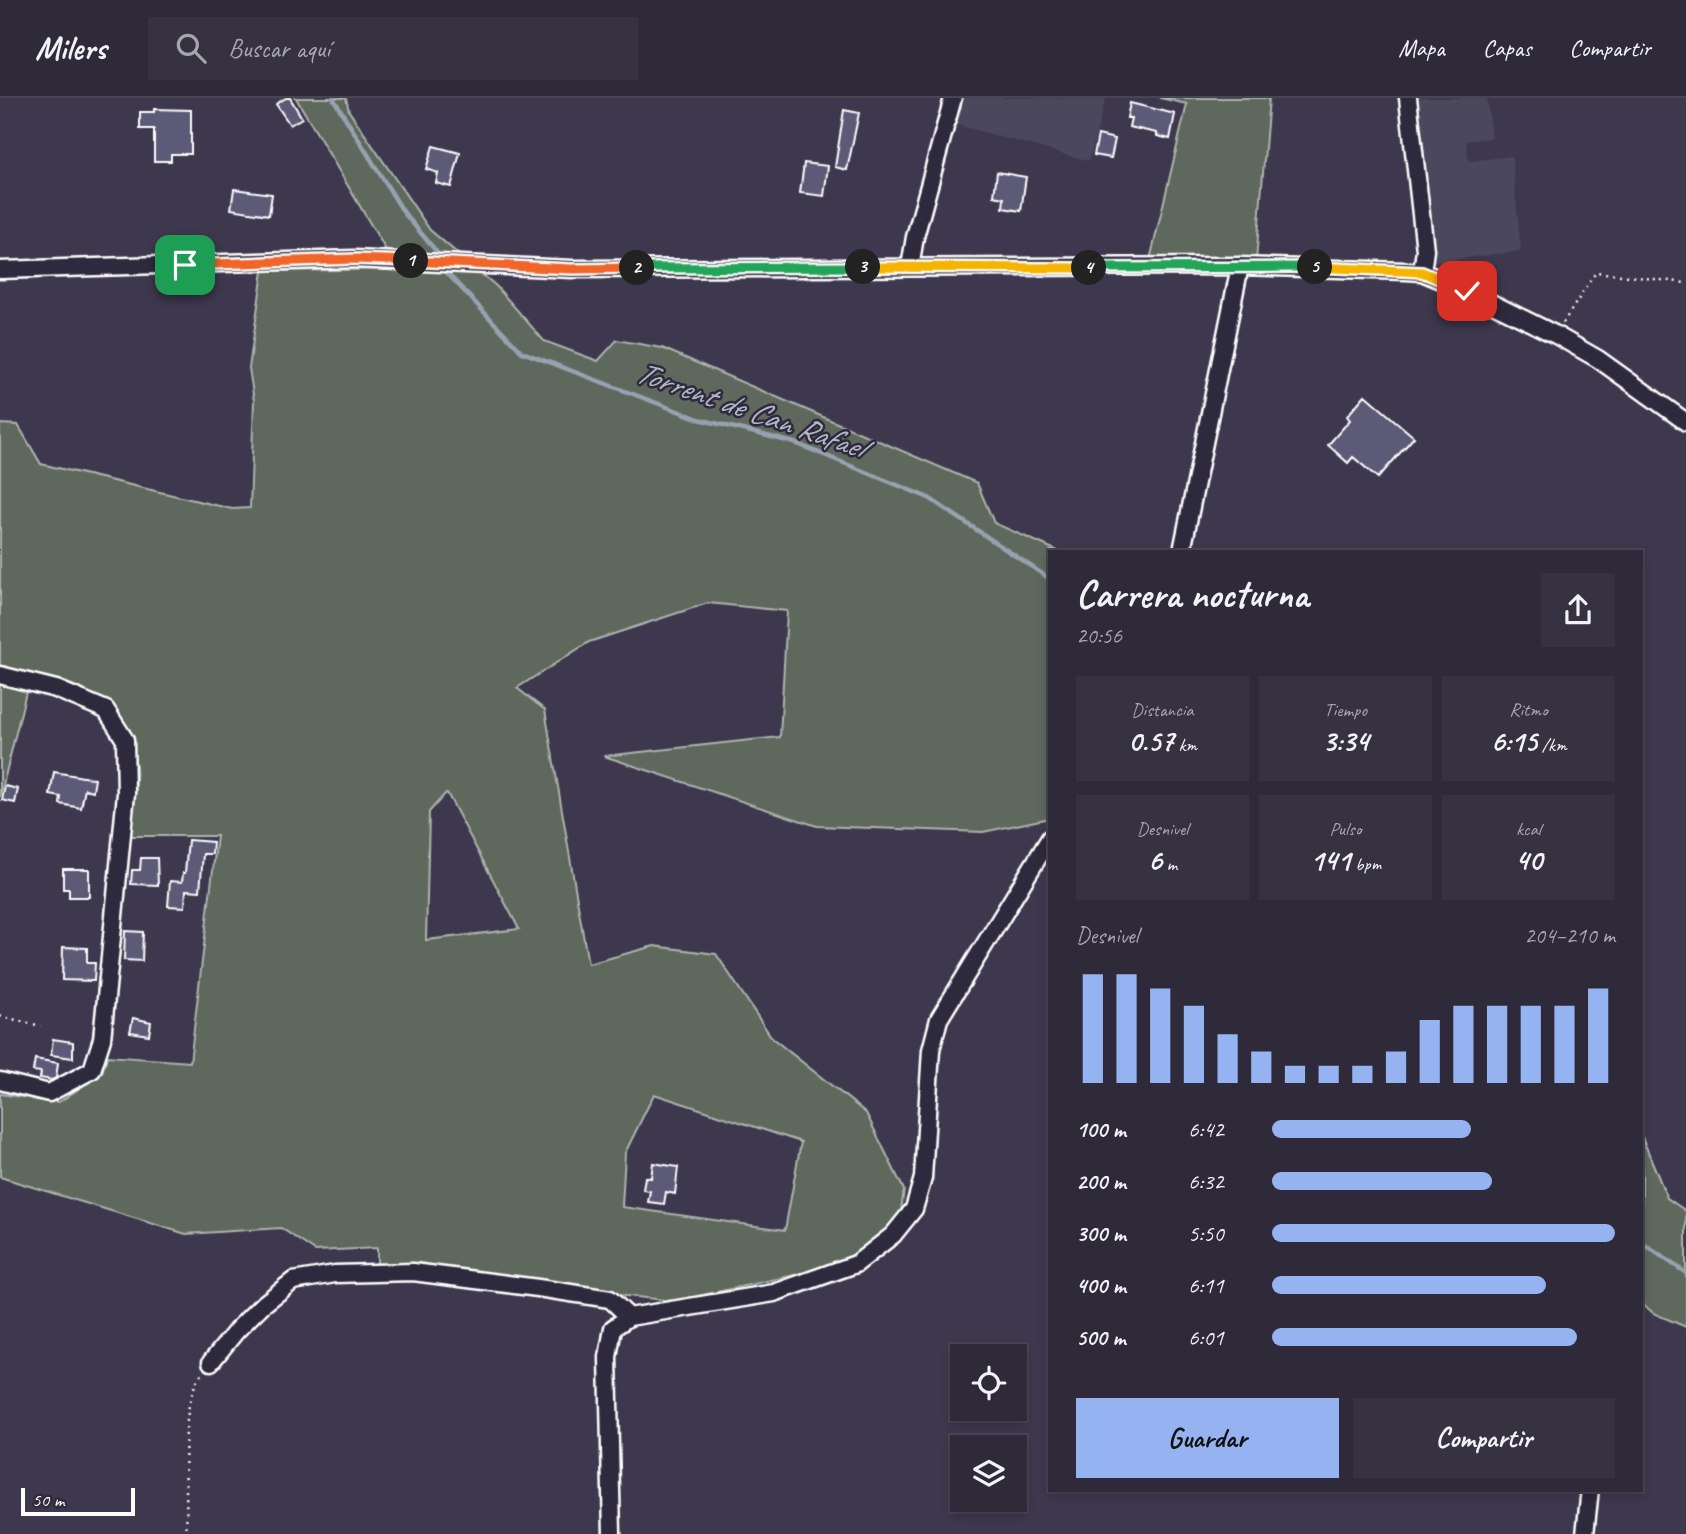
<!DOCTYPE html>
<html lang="es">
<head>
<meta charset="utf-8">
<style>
  :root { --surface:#2e2a3a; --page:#363242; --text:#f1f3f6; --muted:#a7a7af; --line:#494654; --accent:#95b2f1 }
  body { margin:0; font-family:Caveat,sans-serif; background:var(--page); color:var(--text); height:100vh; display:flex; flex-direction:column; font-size:26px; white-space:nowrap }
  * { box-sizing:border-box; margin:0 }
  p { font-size:23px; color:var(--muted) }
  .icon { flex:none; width:38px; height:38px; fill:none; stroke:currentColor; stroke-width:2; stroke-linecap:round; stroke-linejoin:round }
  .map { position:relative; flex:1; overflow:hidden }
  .side { position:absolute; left:1048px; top:452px; width:595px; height:942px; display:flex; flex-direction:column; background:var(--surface); border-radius:0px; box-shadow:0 4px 10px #0003,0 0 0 2px var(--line) }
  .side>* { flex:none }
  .buttons { position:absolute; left:950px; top:1246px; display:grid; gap:14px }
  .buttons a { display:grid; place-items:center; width:77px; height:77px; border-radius:0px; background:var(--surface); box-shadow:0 4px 10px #0003,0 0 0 2px var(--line); font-size:35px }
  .scale { position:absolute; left:21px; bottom:18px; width:114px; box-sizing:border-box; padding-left:7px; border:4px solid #fff; border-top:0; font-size:19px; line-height:24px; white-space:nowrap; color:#fff; -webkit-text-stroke:5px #2f2a3d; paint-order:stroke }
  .pin { position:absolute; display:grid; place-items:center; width:60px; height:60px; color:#fff; margin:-30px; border-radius:14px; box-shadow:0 4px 10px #0006 }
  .km { position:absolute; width:35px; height:35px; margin:-18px; border-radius:50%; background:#222; color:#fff; font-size:19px; line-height:35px; text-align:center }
  .round { display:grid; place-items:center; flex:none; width:74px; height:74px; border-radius:0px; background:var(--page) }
  .summary { display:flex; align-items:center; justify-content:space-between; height:119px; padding:0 28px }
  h1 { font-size:38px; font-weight:600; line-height:52px }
  .stats { display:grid; grid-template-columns:repeat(3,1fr); gap:10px; height:119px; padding:7px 28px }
  .stats div { display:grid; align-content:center; border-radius:0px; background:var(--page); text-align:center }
  .stats b { font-size:30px; font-weight:600 }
  .stats small { font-size:19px; font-weight:400 }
  .stats p { font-size:19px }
  .chart { height:196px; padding:14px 28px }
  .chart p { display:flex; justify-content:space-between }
  .chart svg { width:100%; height:126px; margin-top:7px; stroke:var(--accent); stroke-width:6 }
  .button { display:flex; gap:14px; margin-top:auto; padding:14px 28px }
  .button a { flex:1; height:80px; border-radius:0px; background:var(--accent); color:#111; font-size:28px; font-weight:600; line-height:80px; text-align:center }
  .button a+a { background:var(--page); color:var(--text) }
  ul { padding:0 28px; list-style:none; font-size:23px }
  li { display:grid; grid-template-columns:112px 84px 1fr; align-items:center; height:52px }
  li i { height:18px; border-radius:9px; background:var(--accent) }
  header { display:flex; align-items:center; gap:42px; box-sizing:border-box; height:98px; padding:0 35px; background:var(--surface); border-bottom:2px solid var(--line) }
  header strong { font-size:33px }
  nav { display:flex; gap:38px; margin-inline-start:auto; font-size:24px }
  .search { width:490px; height:63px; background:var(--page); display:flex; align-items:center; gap:18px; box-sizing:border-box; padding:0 24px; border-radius:0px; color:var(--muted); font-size:26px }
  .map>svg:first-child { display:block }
</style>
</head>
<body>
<header>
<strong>Milers</strong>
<div class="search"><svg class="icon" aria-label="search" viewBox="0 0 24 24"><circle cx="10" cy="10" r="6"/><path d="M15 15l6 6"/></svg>Buscar aquí</div>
<nav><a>Mapa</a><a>Capas</a><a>Compartir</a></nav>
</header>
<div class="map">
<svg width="1686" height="1436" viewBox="0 0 1686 1436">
  <rect width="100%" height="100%" fill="#3d384e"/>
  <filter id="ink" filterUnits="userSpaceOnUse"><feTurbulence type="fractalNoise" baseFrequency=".0143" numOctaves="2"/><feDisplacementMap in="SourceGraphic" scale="14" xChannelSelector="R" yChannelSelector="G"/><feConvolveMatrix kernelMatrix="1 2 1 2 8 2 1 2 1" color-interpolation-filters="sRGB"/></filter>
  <g filter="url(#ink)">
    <path fill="#4b465d" d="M962 0H1106L1089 63 953 26Z
      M1400 0H1487L1492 40 1466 43 1469 63 1512 58 1521 153 1418 166Z"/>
    <path fill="#5e685c" stroke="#aeb4ae" stroke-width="2" fill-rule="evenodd" d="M296 0H346L349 13 430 132 496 188 544 243 598 263 617 242 662 250 977 385 994 425 1058 453H1050V720L983 734 817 728 604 658 780 639 787 513 708 505 589 544 517 590 545 612 588 866 654 848 716 856 772 940 866 1015 904 1092 900 1119 853 1159 813 1173 675 1203 626 1198 465 1173 377 1170V1150L315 1153 281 1130 186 1136 0 1079V996L59 1004 102 975 107 958 190 964 217 738H130C132 718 138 688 136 668 124 590 66 582 0 570V326L18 327 41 366 232 411 250 410 254 303 249 270 263 173 412 171 387 154ZM446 695H447L519 831 426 842 429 714ZM654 996 801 1044 785 1132 622 1109 625 1055Z
      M1160 0H1269L1256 163 1150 162 1187 6Z
      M0 585 27 590 0 699Z
      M1642 1039 1667 1100 1686 1113V1229L1653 1215 1642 1205Z"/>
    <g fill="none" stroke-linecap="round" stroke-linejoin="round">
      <path stroke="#97a2b1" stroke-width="4.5" d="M333 0 404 115 436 153
        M447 175 522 254 699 321 795 345 929 400 1050 481
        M1642 1145 1686 1175"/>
    </g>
    <path fill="#5d5a77" stroke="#fff" stroke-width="2" d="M286 0H290L302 20 290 27 276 6Z
      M1130 5 1175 16 1170 41 1157 38V35L1129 29 1131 20H1127Z
      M154 11 191 12V56H171V63H154V31H140V14H154Z
      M844 12 859 15 847 72 835 69Z
      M1098 37 1115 41 1111 60 1094 57Z
      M433 48 460 55 451 89 436 85 438 75 426 71Z
      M804 65 828 68 824 98 800 95Z
      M997 74 1026 79 1021 113 1003 110 1004 100 994 98Z
      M234 91 272 96 269 117 231 111Z
      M1365 297 1414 339 1378 380 1353 359 1348 365 1328 347 1350 322 1347 318Z
      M54 674 95 681 93 693 85 691 81 710 60 706 61 699 50 697Z
      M5 688 18 691 15 705 2 702Z
      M188 742 213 744 212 756H203L200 793 186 792 185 809 168 808 170 783 182 784 183 775H185Z
      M141 760H157L158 787 131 786 132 772H140Z
      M63 771H89V799H69V791H63Z
      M125 833 143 834 142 863 124 862Z
      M63 849 87 850V865H95L94 883 62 882Z
      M133 920 151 924 149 937 130 934Z
      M53 941 73 944V960L51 957Z
      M35 961 58 965 56 980 52 982 40 980 41 974 33 973Z
      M653 1065 678 1069 675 1096 666 1094 664 1106 648 1104 650 1093 643 1092 645 1079 651 1080Z"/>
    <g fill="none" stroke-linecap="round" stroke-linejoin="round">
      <defs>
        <path id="minor" d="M1408 0 1425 152 1422 174
          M910 169 915 139 953 0
          M0 172 354 161 572 171 1240 168 1406 173 1422 174 1467 193 1556 237 1598 261 1686 324
          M1182 453 1240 168
          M0 577 56 591 106 612 125 642 126 695 102 941 92 972 49 995 0 983
          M211 1264 237 1232 261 1208 293 1183 335 1176 413 1174 538 1190 610 1201 629 1219
          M612 1436 608 1259 613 1230 629 1219 774 1195 856 1166 893 1137 914 1111 923 1080 931 952 939 921 1050 740
          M1585 1436 1590 1391"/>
      </defs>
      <use href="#minor" stroke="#fff" stroke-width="21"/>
      <path stroke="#fff" stroke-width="2.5" stroke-dasharray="2 5" stroke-linecap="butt" d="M1563 225 1596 174 1686 185
        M0 918 41 928
        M186 1436C189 1392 176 1309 202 1275"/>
      <use href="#minor" stroke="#2f2a3d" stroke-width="16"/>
    </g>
  </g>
  <g fill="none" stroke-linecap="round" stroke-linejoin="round" filter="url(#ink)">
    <defs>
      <path id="split-1" d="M185 167 354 161 411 163"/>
      <path id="split-2" d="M411 163 572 171 637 170"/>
      <path id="split-3" d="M637 170 863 169"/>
      <path id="split-4" d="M863 169 1089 170"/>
      <path id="split-5" d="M1089 170 1315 169"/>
      <path id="split-6" d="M1315 169 1422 174 1467 193"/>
    </defs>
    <use href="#split-1" stroke="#fff" stroke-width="14"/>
    <use href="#split-2" stroke="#fff" stroke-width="14"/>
    <use href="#split-3" stroke="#fff" stroke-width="14"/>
    <use href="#split-4" stroke="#fff" stroke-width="14"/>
    <use href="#split-5" stroke="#fff" stroke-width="14"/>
    <use href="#split-6" stroke="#fff" stroke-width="14"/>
    <use href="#split-1" stroke="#f0652b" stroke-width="9"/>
    <use href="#split-2" stroke="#f0652b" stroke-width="9"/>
    <use href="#split-3" stroke="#22a559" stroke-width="9"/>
    <use href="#split-4" stroke="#f5b400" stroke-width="9"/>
    <use href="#split-5" stroke="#22a559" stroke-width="9"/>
    <use href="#split-6" stroke="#f5b400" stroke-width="9"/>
  </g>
  <g text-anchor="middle" stroke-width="5" stroke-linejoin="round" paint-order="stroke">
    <g font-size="32" font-style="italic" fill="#b1b9c4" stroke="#2f2a3d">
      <text transform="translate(750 311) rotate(19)" y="11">Torrent de Can Rafael</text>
    </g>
  </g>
</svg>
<div class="buttons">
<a><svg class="icon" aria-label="locate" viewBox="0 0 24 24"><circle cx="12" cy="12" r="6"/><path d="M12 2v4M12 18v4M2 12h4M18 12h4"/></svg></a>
<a><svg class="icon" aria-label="layers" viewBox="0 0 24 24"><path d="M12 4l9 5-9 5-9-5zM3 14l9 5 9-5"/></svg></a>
</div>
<div class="scale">50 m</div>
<div class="pin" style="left:185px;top:167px;background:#1e9e55"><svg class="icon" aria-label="arrive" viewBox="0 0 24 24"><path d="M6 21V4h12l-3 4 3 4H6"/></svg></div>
<div class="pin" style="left:1467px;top:193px;background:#d93025"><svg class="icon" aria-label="check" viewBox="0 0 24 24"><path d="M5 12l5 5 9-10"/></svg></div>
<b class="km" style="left:411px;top:163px">1</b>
<b class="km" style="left:637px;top:170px">2</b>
<b class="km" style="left:863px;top:169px">3</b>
<b class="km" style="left:1089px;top:170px">4</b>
<b class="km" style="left:1315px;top:169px">5</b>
<section class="side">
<div class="summary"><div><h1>Carrera nocturna</h1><p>20:56</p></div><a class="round"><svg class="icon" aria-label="share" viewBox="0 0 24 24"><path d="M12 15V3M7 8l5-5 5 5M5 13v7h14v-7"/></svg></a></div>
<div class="stats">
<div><p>Distancia</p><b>0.57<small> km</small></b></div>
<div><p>Tiempo</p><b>3:34</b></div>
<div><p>Ritmo</p><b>6:15<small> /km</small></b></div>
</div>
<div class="stats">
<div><p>Desnivel</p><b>6<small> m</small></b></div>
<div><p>Pulso</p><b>141<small> bpm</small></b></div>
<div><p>kcal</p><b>40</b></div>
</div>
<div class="chart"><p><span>Desnivel</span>204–210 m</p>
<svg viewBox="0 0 160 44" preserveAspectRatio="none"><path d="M5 44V6M15 44V6M25 44V11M35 44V17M45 44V27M55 44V33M65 44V38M75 44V38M85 44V38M95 44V33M105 44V22M115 44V17M125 44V17M135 44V17M145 44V17M155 44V11"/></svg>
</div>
<ul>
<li><b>100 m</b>6:42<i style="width:58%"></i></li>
<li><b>200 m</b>6:32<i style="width:64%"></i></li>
<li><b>300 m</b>5:50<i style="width:100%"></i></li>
<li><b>400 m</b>6:11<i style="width:80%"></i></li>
<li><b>500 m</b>6:01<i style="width:89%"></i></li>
</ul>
<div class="button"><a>Guardar</a><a>Compartir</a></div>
</section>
</div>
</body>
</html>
